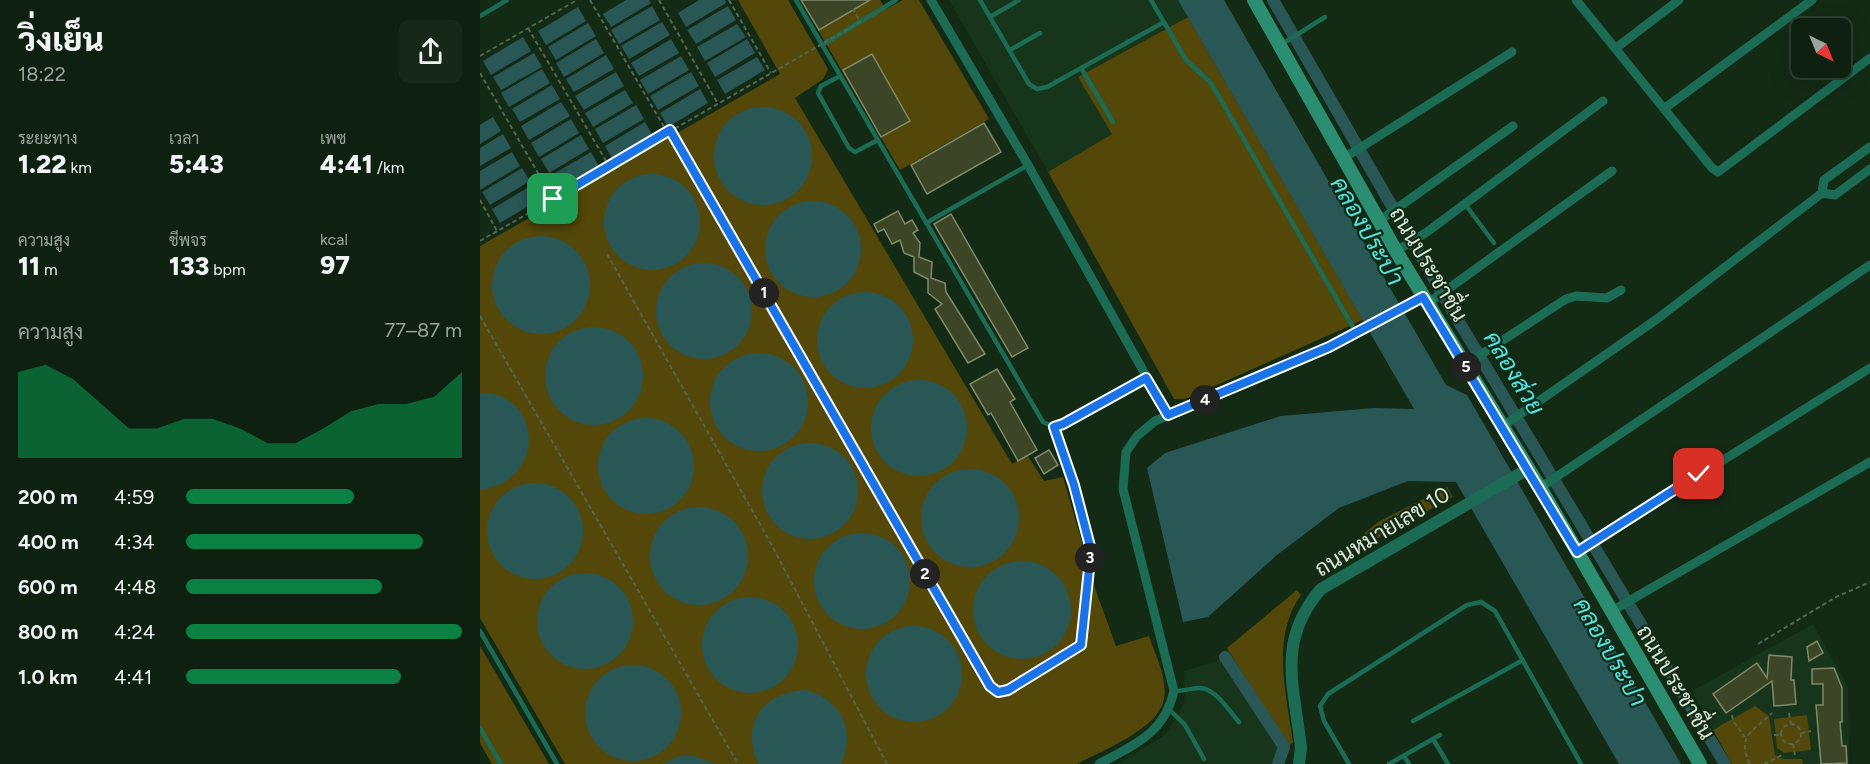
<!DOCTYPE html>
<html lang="th">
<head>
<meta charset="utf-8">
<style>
  :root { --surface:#0e2010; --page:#172819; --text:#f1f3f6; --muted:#9ba39f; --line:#2e3e30; --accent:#0b8043 }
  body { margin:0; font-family:Figtree,Sarabun,sans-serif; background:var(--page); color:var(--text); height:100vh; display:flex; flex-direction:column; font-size:22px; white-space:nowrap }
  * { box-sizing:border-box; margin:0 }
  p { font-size:20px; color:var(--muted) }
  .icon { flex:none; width:33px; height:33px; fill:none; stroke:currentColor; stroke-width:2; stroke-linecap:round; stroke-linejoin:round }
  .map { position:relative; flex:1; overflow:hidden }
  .details { display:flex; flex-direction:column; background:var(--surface); width:480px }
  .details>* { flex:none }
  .needle { width:39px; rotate:137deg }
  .buttons { position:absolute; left:1311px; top:18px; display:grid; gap:12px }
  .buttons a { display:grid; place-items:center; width:60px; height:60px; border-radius:9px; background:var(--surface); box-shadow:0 6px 24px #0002,0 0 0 2px var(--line); font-size:30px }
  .pin { position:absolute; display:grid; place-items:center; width:51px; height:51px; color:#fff; margin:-26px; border-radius:12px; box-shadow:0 3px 9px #0006 }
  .km { position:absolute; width:30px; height:30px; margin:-15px; border-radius:50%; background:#222; color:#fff; font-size:16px; line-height:30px; text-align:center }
  .round { display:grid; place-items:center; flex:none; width:63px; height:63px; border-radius:9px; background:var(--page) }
  .headline { display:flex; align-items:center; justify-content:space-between; height:102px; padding:0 18px }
  h1 { font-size:33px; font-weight:800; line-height:45px }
  .stats { display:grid; grid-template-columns:repeat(3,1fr); gap:9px; height:102px; padding:6px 18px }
  .stats div { display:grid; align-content:center }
  .stats b { font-size:26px; font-weight:800 }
  .stats small { font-size:16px; font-weight:400 }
  .stats p { font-size:16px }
  .chart { height:168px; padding:12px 18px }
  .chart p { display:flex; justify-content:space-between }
  .chart svg { width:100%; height:108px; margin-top:6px; fill:var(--accent); opacity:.7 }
  ul { padding:0 18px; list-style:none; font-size:20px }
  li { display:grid; grid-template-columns:96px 72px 1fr; align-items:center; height:45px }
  li i { height:15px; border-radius:8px; background:var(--accent) }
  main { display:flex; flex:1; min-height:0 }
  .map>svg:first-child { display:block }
</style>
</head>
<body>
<main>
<section class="details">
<div class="headline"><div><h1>วิ่งเย็น</h1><p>18:22</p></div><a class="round"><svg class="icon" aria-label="share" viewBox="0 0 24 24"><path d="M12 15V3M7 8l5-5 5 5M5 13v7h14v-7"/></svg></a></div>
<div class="stats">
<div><p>ระยะทาง</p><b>1.22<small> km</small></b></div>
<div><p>เวลา</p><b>5:43</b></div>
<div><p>เพซ</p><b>4:41<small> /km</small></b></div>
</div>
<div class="stats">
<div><p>ความสูง</p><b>11<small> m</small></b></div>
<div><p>ชีพจร</p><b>133<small> bpm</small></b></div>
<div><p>kcal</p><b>97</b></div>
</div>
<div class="chart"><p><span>ความสูง</span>77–87 m</p>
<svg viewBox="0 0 160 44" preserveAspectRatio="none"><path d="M0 44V9L10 6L20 12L30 22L40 32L50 32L60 28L70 28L80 32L90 38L100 38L110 32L120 25L130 22L140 22L150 19L160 9V44z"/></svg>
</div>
<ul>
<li><b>200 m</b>4:59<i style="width:61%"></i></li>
<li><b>400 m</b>4:34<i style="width:86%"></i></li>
<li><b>600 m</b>4:48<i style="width:71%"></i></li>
<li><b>800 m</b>4:24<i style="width:100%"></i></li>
<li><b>1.0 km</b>4:41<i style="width:78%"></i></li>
</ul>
</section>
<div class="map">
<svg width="1390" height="764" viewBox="0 0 1390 764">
  <rect width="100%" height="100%" fill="#132a15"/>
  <path fill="#17351a" d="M469 0H698L708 17 599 77 632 134 568 172Z
    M1333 624 1368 687 1369 764H1252L1212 691Z
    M747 648 808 746 803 764H638L686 734 705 702 704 671 737 661Z"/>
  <path fill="#534809" d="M258 0H308L348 69 343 79 315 98 532 464 547 455 564 481 583 477 617 594 636 646 669 636C675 654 688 680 684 699 679 729 621 751 597 764H85L0 618V246L300 74Z
    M390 0H400L406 9 423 0H439L509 119 420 170 338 30Z
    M708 17 883 320 705 399H694L568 172 632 134 598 77Z
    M967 487 973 497 843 568 898 522Z
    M817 590 821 595C790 638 807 694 813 743L808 746 747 648Z
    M0 646 69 764H12L0 743Z
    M1275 706 1289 716 1295 755 1303 759H1322L1323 764H1252L1233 730Z
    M1327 715 1331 750 1304 753 1297 748 1294 719Z"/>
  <path fill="#295756" d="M146 0H169L171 3 131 27 123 14Z
    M219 0H245L246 3 206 27 198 13Z
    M698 0H744L966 385 987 395 1201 764H1139L976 482 928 481 859 508 797 555 728 617 703 622 667 468 685 453 801 416 894 408 934 409Z
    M172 6 180 20 139 44 131 30Z
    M248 6 256 20 216 44 207 30Z
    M98 7 106 21 66 45 58 31Z
    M182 22 190 35 149 59 141 46Z
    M108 23 116 36 76 60 68 47Z
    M257 24 266 37 225 61 217 47Z
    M43 37 51 51 11 75 3 61Z
    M116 39 124 53 84 77 76 63Z
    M191 39 199 53 159 76 151 63Z
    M267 39 275 53 235 77 227 63Z
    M54 53 62 67 21 90 13 77Z
    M126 55 134 69 94 92 86 79Z
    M201 56 209 70 168 94 160 80Z
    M277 57 285 70 245 94 237 80Z
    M62 69 70 83 29 107 21 93Z
    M136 72 144 86 104 110 95 96Z
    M211 72 219 86 178 110 170 96Z
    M72 85 80 99 40 122 32 109Z
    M220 89 228 103 188 127 180 113Z
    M145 90 153 103 113 127 105 113Z
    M81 102 90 116 49 140 41 126Z
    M156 105 164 119 123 143 115 129Z
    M234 156a49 49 0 1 1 98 0a49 49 0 1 1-98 0Z
    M13 117 21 131 0 144V125Z
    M91 119 99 133 59 157 51 143Z
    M165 122 173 136 133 160 125 146Z
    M23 134 31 148 0 166V148Z
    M101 135 109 149 69 173 61 159Z
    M32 152 40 166 0 190V171Z
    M111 152 119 166 78 190 70 176Z
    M42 168 50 181 10 205 2 192Z
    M124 222a48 48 0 1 1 96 0a48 48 0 1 1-96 0Z
    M52 185 60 199 20 223 12 209Z
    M285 249a48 48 0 1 1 96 0a48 48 0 1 1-96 0Z
    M12 285a49 49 0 1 1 98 0a49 49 0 1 1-98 0Z
    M176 311a48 48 0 1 1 96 0a48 48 0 1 1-96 0Z
    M337 340a48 48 0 1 1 96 0a48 48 0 1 1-96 0Z
    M65 376a49 49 0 1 1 98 0a49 49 0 1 1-98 0Z
    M230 402a49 49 0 1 1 98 0a49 49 0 1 1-98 0Z
    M391 428a48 48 0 1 1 96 0a48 48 0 1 1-96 0Z
    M0 393C60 391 70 479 0 490Z
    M118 466a48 48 0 1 1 96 0a48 48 0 1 1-96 0Z
    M282 491a48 48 0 1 1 96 0a48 48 0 1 1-96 0Z
    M441 518a49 49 0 1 1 98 0a49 49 0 1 1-98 0Z
    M7 531a48 48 0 1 1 96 0a48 48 0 1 1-96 0Z
    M170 556a49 49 0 1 1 98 0a49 49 0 1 1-98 0Z
    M334 581a48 48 0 1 1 96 0a48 48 0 1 1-96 0Z
    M493 610a49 49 0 1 1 98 0a49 49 0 1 1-98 0Z
    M57 621a48 48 0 1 1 96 0a48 48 0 1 1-96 0Z
    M222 645a48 48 0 1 1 96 0a48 48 0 1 1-96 0Z
    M386 674a48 48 0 1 1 96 0a48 48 0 1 1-96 0Z
    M105 713a48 48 0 1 1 96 0a48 48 0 1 1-96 0Z
    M327 690C362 701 376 730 361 764H278C260 723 283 692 327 690Z
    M199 756H215L235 764H182Z"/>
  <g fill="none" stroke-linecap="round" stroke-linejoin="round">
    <path stroke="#295756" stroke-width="12" d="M793 0 973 312 1245 764
      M745 657 804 747 798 764"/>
  </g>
  <path fill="#3d4527" stroke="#7f8a69" stroke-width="1.5" d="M321 0H390L339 30Z
    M392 54 430 121 401 137 363 70Z
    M504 123 521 152 447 194 431 165Z
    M418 211 425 224 432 220 438 230 433 233 440 243 439 257 452 262 451 278 465 283 466 292 505 354 488 363 455 309 462 304 448 293V279L434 272V257L424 253 420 240 412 244 404 229 398 232 394 224Z
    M471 214 548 348 532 357 454 224Z
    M517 369 535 399 530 402 557 450 538 461 511 413 508 415 490 384Z
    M569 450 578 465 564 474 555 458Z
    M1337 641 1343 653 1329 661 1327 647Z
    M1289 655 1312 657 1311 680H1314L1316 704 1294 706 1292 681 1246 713 1233 694 1277 663 1287 678Z
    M1354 668 1362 688V722H1360L1362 746H1366L1367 763 1341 764 1336 705H1343V684H1332V669Z"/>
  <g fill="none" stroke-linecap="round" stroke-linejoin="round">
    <path stroke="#516653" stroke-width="2" stroke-dasharray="4.5 3" stroke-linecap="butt" d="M110 0 187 132
      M179 0 238 104
      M249 0 291 73
      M48 28 129 166
      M0 56 97 0
      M0 73 73 199
      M190 130 510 686 518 692 528 690 601 645 611 550 594 485 577 435
      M0 200 17 231
      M127 254 290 542 407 764
      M0 316 258 764
      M1278 644 1356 597 1390 582
      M1309 713 1311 724
      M1252 715 1253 721 1265 737
      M1301 734a10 10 0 1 1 20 0a10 10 0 1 1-20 0Z
      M1321 733 1331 731
      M1294 735H1301
      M1313 744 1315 755
      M1270 764C1256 735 1273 732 1292 713
      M1284 764 1302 755"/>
    <path stroke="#1c6b54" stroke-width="4.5" d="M316 0 563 422 574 427 583 424 666 378
      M500 0 549 84 557 89 567 87 684 22
      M671 0 706 60 731 83 877 334
      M0 16 27 0
      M510 17 539 0
      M802 44 845 17
      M342 45 416 0
      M530 50 560 33
      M601 68 633 122
      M360 76 341 86 338 93 369 148 375 152 398 140
      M985 204 1014 243
      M446 223 548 165
      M885 329 941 298
      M0 631 77 764
      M694 691C703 691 709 689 718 688 734 686 749 711 759 722
      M689 709 705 725 724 759
      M933 721 1043 660
      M0 728 21 764
      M953 739 968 764
      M924 756 929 764
      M869 764 844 721 840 706 848 694 987 605 1001 602 1015 611 1101 764
      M909 764 960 735"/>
    <path stroke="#1c6b54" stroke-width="9" d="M451 0 548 165 688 415
      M1096 0 1232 168 1238 172 1390 58
      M1136 48 1199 0
      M1185 108 1332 0
      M1390 147 1344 180 1342 193 1355 195 1390 169
      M864 158 1032 52
      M899 221 1033 126
      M916 251 947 232 1123 101
      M947 304 1132 171
      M985 365 1086 299 1096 296 1127 298 1141 290
      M1023 426 1177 319 1342 193
      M1060 488 1390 265
      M1097 552 1390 368
      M1130 612 1390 462
      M619 764C655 744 684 734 694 691L643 489 646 452 657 436 675 421 849 347 885 329"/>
    <path stroke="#1c6b54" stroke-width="12" d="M819 764 821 748C814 685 796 641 841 589L1048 469"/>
    <path stroke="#2b8e71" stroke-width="14" d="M774 0 916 251 1065 496 1220 764"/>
    <path stroke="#516653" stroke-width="2" stroke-dasharray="4.5 3" stroke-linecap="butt" d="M0 241 380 22 373 9"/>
  </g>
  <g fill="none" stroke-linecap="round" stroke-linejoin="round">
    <defs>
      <path id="route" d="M73 199 190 130 510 686 518 692 528 690 601 645 611 550 594 485 574 427 583 424 666 378 688 415 849 347 943 297 1097 552 1219 474"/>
    </defs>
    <use href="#route" stroke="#fff" stroke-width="12"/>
    <use href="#route" stroke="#1a73e8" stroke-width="8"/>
  </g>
  <g text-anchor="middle" stroke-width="4.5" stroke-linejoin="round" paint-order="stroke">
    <g font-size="22" fill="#d9e8d9" stroke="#132a15">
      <text transform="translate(949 264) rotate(59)" y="8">ถนนประชาชื่น</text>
      <text transform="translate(902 531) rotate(-31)" y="8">ถนนหมายเลข 10</text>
      <text transform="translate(1196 682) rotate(59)" y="8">ถนนประชาชื่น</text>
    </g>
    <g font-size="24" font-style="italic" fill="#50e5e3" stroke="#132a15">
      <text transform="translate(887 231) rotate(60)" y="8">คลองประปา</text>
      <text transform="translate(1034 373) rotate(59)" y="8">คลองส่วย</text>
      <text transform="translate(1130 652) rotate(60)" y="8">คลองประปา</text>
    </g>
  </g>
</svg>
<div class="buttons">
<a><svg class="needle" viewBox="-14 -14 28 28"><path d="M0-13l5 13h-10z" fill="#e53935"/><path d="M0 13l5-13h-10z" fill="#9ba39f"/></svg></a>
</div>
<div class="pin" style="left:73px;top:199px;background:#1e9e55"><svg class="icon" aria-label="arrive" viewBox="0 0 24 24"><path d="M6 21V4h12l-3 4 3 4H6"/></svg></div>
<div class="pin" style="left:1219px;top:474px;background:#d93025"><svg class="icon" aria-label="check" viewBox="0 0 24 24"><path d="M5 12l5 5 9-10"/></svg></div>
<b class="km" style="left:284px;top:293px">1</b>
<b class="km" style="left:445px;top:574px">2</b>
<b class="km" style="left:610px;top:558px">3</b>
<b class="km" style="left:725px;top:400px">4</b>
<b class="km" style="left:986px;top:367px">5</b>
</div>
</main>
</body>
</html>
